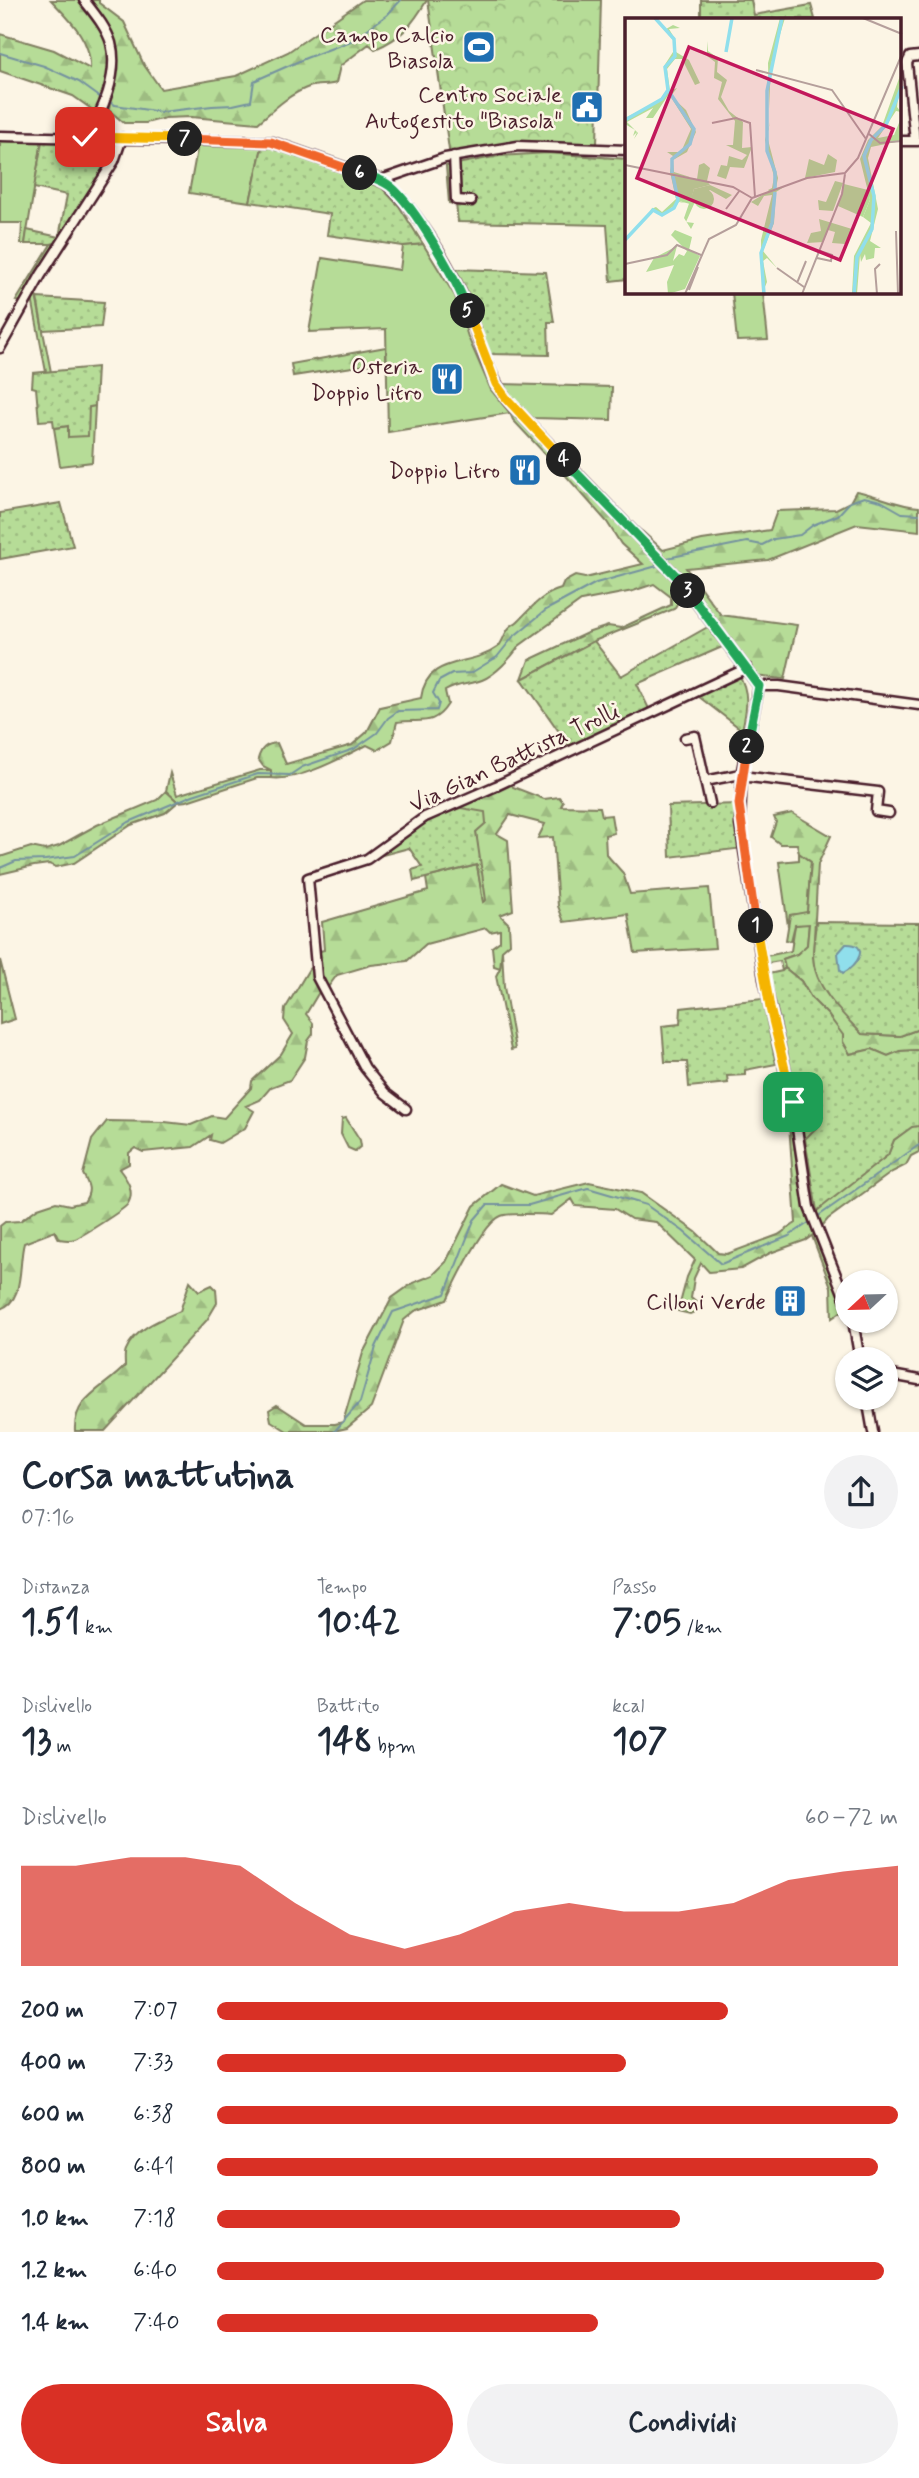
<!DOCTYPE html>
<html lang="it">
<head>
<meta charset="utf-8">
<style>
  :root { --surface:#fff; --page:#f2f2f3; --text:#1f2937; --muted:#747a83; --accent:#d93025 }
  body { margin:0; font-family:Mynerve,sans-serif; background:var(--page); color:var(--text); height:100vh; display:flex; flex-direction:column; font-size:26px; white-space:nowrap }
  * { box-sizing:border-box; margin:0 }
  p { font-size:23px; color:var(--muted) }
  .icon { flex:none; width:38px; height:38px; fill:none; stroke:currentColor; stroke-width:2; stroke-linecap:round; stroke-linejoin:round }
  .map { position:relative; height:1432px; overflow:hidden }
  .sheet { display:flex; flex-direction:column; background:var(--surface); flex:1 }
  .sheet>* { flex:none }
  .needle { width:46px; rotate:248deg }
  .buttons { position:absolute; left:835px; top:1270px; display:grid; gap:14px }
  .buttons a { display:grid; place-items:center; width:63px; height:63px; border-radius:50%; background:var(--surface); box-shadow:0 2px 5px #0004; font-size:35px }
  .pin { position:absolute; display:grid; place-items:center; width:60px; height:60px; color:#fff; margin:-30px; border-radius:14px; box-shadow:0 4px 10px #0006 }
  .km { position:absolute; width:35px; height:35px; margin:-18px; border-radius:50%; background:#222; color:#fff; font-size:19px; line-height:35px; text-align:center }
  .round { display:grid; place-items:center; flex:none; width:74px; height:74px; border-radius:37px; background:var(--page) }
  .summary { display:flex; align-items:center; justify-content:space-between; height:119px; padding:0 21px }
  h1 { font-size:38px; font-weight:800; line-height:52px }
  .stats { display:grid; grid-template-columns:repeat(3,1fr); gap:10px; height:119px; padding:7px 21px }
  .stats div { display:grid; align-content:center }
  .stats b { font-size:35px; font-weight:800 }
  .stats small { font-size:19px; font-weight:400 }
  .stats p { font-size:19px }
  .chart { height:196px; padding:14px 21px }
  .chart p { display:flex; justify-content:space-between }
  .chart svg { width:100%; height:126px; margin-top:7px; fill:var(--accent); opacity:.7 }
  .button { display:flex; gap:14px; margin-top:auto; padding:14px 21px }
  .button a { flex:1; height:80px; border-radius:42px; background:var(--accent); color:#fff; font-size:28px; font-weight:800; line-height:80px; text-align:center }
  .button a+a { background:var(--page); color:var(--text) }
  ul { padding:0 21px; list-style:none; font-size:23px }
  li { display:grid; grid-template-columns:112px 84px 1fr; align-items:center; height:52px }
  li i { height:18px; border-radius:9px; background:var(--accent) }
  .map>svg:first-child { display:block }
</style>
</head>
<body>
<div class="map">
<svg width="919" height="1432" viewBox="0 0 919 1432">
  <defs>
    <pattern id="forest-firs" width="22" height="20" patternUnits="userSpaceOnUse" patternTransform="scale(1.75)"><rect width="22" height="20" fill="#b6dc97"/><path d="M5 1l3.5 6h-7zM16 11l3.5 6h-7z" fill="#9ebc82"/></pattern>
    <pattern id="park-crowns" width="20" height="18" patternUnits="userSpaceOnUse" patternTransform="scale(1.75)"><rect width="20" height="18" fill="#b6dc97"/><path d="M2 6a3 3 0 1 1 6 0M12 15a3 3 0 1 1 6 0" fill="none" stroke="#9ebc82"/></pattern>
    <pattern id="garden-dots" width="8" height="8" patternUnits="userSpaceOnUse" patternTransform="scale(1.75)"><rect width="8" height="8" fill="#b6dc97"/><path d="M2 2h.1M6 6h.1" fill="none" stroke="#9ebc82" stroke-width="1.8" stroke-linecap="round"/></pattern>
  </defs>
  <rect width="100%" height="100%" fill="#fcf5e5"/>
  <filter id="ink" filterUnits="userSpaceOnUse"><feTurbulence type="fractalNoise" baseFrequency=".0143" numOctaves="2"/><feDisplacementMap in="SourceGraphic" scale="14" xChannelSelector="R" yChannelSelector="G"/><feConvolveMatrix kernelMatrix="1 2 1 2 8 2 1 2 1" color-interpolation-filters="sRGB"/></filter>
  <g filter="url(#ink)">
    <path fill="#b6dc97" stroke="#807e61" stroke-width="2" d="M0 141H42L25 244H21L22 223H0Z
      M198 144 262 147 250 202 189 193Z
      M59 242 34 285 51 372H46L31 293 24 302 16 301 51 244Z
      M423 244 455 296 468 337 491 390 510 413 388 432 386 329 309 332 322 258 400 270 403 246Z
      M732 292H763L768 340 737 341Z
      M502 384 612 387 611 420 533 418 516 403Z
      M95 406 92 462 60 466 54 428 68 426V436L89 407Z
      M260 770H271V778H257L187 801 178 802 166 791 170 773 177 795Z
      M799 853 811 862 807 913 790 915 788 926 779 862 799 860Z
      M809 923 807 946 797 954 783 959 785 968 782 971 780 961 762 964 761 957 791 951 795 925Z
      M502 950 504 987 515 1049 511 1050 496 976 500 968Z
      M346 1118 360 1140 361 1146 355 1151 348 1148 341 1134 342 1119Z
      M817 1232 846 1301 842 1311 832 1318 831 1287 812 1236Z"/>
    <path fill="url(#forest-firs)" stroke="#807e61" stroke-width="2" d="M51 0H84L106 32 112 63 100 115 73 96 0 71V34L54 50 90 69C92 40 69 19 51 0Z
      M91 0H99V3L124 22 144 65 161 89 236 76 288 52 363 0H427C412 25 402 38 375 49L369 44 340 66 336 83C327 86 317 84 309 87 289 94 273 110 258 123L191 117 165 118 146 123H124L109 110 118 49 110 30Z
      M386 347V362L293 376 291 364Z
      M517 410 618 515 643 532 663 550 702 540 770 530 777 511 836 509 850 502 856 491C878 495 897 506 919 507V531L857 524 768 560 686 568 721 615 797 625 785 679 752 676 691 595 680 599 674 609 594 641 522 679 529 660 587 633 608 626 621 628 671 605V597L654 584 633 591 581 601 519 646C512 657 495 675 482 680 469 685 459 683 445 691L448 704C433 728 420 718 397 722L392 741 377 750 367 745C343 757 298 782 271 778V770L263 766 258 759C261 748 266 744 277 743L286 764 352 745 367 732 380 707 421 698C427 654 470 668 498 647 503 642 504 634 509 628 511 625 515 624 518 621 531 608 542 594 561 589L564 582 575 576 585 578 643 564 621 544 607 522 559 468 561 458 551 465 548 457 513 420 510 413Z
      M510 779 513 787 544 799 559 797 563 802 561 806 600 807 602 816 611 815 614 833 605 835 606 854 623 873 630 894 709 888 715 948 635 953 628 914 564 922 558 906 553 837 538 838 545 824 510 815 497 834 508 840 513 910 500 915 509 924 510 943 502 950 500 968 494 966 492 947 500 941V930L490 932 486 928 426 944 407 961 371 965 337 975 325 991 322 987 306 1014 313 1023V1034L308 1041 305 1057 290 1080 271 1087 260 1100 246 1106 254 1111 245 1128 220 1143 210 1140 211 1135 193 1147 143 1152 135 1148 129 1153V1164L119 1169C127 1179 136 1192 127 1205 123 1210 82 1236 75 1239 69 1241 65 1240 59 1239L55 1231 24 1243C18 1265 25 1301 0 1309V1226L5 1222 20 1221 38 1208 56 1202 70 1205 84 1202C92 1191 89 1185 83 1174L92 1140 107 1121 165 1122 191 1125 212 1116 224 1118 251 1088 252 1081 281 1054 293 1034 284 1020 285 1009 309 969 315 964 316 952 324 950 322 922 428 891 426 878 477 865 483 901 476 831 450 806Z
      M166 791 178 802 165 813 131 825 74 863 56 867 49 864 34 866 0 874V857L31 847 45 850 59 846 97 825 157 800Z
      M792 813 831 836 818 864 813 957 862 1034 900 1036 919 1029V1050L900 1051 888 1056 872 1049 850 1054 828 1015 811 998 801 981 785 968 783 959 797 954 807 945 809 924 795 925 791 941 786 940 790 915 807 912 811 862 799 853 797 844H780L771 837 776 822 774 817Z
      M784 1066 790 1069 804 1098 806 1113 816 1129 817 1210 888 1155 894 1140 912 1126H919V1152L911 1156 906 1165 892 1172 828 1219 817 1232 806 1240 770 1253 741 1269 709 1272 701 1263 694 1278 691 1298 703 1308 690 1314 678 1311 687 1277 695 1260 656 1222 631 1219 615 1209 576 1206 572 1199 551 1215C543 1214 508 1213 501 1216 483 1223 456 1281 447 1300L415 1311 404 1320 371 1408 347 1428 334 1431H287L271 1421 269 1410 277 1405 306 1424H335L343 1422 363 1353 392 1298 413 1283 433 1275 446 1262 474 1206 501 1184 533 1196 589 1182 641 1193 696 1232 718 1253 727 1254 778 1235 796 1223 788 1110 778 1067Z
      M190 1281 199 1291 212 1285 216 1289 217 1303 207 1320 105 1431H75C73 1397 104 1389 125 1366 125 1361 124 1354 126 1350 134 1329 161 1319 180 1311Z"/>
    <path fill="url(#park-crowns)" stroke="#807e61" stroke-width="2" d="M428 0H601L597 144 521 142 450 157Z"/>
    <path fill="url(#garden-dots)" stroke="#807e61" stroke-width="2" d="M701 0H751L754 15 811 5 815 19H701Z
      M42 141 117 143 113 157 59 242 51 244H25L27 230 59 237 67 195 34 188Z
      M262 147H277L382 188 399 206 423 244 403 246 327 235 330 214 250 202Z
      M547 153 627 159V279L611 281 607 225 458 222 456 204 449 203 446 166 499 156Z
      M453 269 546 272 554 322H548L549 355 488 354 474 313Z
      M37 298 104 302 101 327 43 330Z
      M97 367 95 406 89 407 88 436 68 437V426L54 428 53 420 39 421 36 388 32 387 33 373Z
      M61 503 73 546 0 559V513Z
      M713 624 729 644 637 684 651 713 572 750 522 679 594 641 621 676Z
      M738 673C750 692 747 709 742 730L694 693Z
      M739 804 744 848 670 857 668 806Z
      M449 806 485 812 486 823 476 832 486 900 483 902 477 865 414 881 412 870 422 867 409 848 367 859Z
      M816 922 919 923V1029L900 1036 862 1034C841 1013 814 987 813 956 813 945 815 933 816 922Z
      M0 960 15 1019 0 1024Z
      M785 968 801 981 811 998 828 1015 843 1035V1043L850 1054 872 1049 888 1056 900 1051 919 1050V1126L912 1127 894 1140 888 1155 817 1211 805 1139 816 1128C813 1124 808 1118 806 1113 801 1098 800 1074 784 1066L764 975 782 971Z
      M762 999 776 1064 745 1070V1075L727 1076 728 1083 689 1087 687 1062H665L662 1026 680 1024 681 1008Z"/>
    <path fill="#90dfec" stroke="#74929f" stroke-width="2" d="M846 944C871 943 858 966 843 973L840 970 838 953Z"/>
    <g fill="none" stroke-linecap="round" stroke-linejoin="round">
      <path stroke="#74929f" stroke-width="2" d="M0 53 44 66 79 82 101 98
        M109 102 115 105 161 112 212 106 233 105 251 101 254 81 306 58 351 41 387 15 401 0
        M667 558 747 542 762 545 774 539 800 535 813 525 838 515 850 502 864 497 881 501 902 513 919 514
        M0 868 16 861 45 860 75 856 129 822 193 795 258 774 290 775 302 767 354 749 377 733 388 718 398 711 437 710 439 703 433 693 439 681 452 674 471 673 497 657 513 637 546 610 596 583 657 566
        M817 1217 919 1145
        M334 1432 360 1402 376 1347 393 1312 445 1294 474 1220 487 1205H529L588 1188 646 1205 683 1231 721 1264 789 1236 810 1222"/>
      <defs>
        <path id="minor" d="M84 0C94 13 106 27 111 43 119 73 103 114 85 137
          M0 136 272 142 381 180C413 202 451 267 466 304 478 337 486 369 506 399L678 578 759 686
          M900 141H918
          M915 141 907 63 910 57 919 56
          M454 156 456 200 471 201
          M381 180 445 158 518 146 627 150
          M0 348 41 275 114 161 122 138
          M759 686 742 770 740 825 764 979 793 1102 809 1207 847 1303
          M759 686H779L919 705
          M685 738 695 736 710 803
          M741 776 878 792 876 811 889 813
          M705 781 741 774
          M406 1109 385 1093 365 1068 317 977 308 878 367 859 425 817 496 786 747 668
          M853 1321 860 1360
          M886 1374 919 1380
          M867 1398 873 1432"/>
      </defs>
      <use href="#minor" stroke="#4a1f2b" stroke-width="13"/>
      <use href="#minor" stroke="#fcf5e5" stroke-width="8"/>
    </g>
  </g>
  <g fill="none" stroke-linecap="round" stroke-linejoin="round" filter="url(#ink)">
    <defs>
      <path id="split-1" d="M756 926 770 1008 793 1102"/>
      <path id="split-2" d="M747 747 739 804 756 926"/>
      <path id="split-3" d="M688 591 759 686 747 747"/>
      <path id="split-4" d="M564 460 678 578 688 591"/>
      <path id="split-5" d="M468 311 496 384 506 398 564 460"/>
      <path id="split-6" d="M360 173C371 177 381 179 390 186 415 206 457 280 468 311"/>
      <path id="split-7" d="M185 139 271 142 360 173"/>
      <path id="split-8" d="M85 137 185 139"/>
    </defs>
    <use href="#split-1" stroke="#fff" stroke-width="14"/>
    <use href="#split-2" stroke="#fff" stroke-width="14"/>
    <use href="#split-3" stroke="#fff" stroke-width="14"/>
    <use href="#split-4" stroke="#fff" stroke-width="14"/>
    <use href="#split-5" stroke="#fff" stroke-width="14"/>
    <use href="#split-6" stroke="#fff" stroke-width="14"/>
    <use href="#split-7" stroke="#fff" stroke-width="14"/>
    <use href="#split-8" stroke="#fff" stroke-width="14"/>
    <use href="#split-1" stroke="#f5b400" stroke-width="9"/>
    <use href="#split-2" stroke="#f0652b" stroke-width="9"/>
    <use href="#split-3" stroke="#22a559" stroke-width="9"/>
    <use href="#split-4" stroke="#22a559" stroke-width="9"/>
    <use href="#split-5" stroke="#f5b400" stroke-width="9"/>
    <use href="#split-6" stroke="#22a559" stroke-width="9"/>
    <use href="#split-7" stroke="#f0652b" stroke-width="9"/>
    <use href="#split-8" stroke="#f5b400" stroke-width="9"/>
  </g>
  <defs>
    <symbol id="stadium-square" viewBox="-11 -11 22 22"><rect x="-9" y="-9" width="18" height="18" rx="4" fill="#1f6fb2" stroke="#fcf5e5"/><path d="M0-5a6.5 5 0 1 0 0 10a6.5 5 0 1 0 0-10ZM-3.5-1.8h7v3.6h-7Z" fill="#fff"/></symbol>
    <symbol id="civic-square" viewBox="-11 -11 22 22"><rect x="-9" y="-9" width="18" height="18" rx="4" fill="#1f6fb2" stroke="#fcf5e5"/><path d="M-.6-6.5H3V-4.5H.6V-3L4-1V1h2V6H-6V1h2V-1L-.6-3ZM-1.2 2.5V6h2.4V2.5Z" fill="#fff"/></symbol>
    <symbol id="restaurant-square" viewBox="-11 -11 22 22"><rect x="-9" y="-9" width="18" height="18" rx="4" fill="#1f6fb2" stroke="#fcf5e5"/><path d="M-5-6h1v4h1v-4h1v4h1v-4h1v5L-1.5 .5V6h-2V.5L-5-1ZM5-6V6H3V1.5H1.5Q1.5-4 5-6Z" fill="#fff"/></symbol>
    <symbol id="building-square" viewBox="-11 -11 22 22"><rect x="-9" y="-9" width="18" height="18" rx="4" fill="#1f6fb2" stroke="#fcf5e5"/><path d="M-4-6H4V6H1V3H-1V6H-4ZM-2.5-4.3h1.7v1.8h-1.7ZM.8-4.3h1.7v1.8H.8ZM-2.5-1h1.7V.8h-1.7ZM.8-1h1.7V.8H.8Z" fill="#fff"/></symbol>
  </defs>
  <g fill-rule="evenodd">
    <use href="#stadium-square" x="460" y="28" width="38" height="38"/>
    <use href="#civic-square" x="568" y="88" width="38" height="38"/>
    <use href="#restaurant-square" x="428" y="360" width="38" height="38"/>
    <use href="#restaurant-square" x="506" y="451" width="38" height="38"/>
    <use href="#building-square" x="771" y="1282" width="38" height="38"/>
  </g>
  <g text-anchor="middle" stroke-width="5" stroke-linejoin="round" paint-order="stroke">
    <g font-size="23" fill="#4a1f2b" stroke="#fcf5e5" text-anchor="end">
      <text x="454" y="42">Campo Calcio<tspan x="454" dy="26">Biasola</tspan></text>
      <text x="562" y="102">Centro Sociale<tspan x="562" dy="26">Autogestito "Biasola"</tspan></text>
      <text x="422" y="374">Osteria<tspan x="422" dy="26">Doppio Litro</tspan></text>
      <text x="500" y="478">Doppio Litro</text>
      <text x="766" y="1309">Cilloni Verde</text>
    </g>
    <g font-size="23" fill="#4a1f2b" stroke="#fcf5e5">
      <text transform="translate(514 757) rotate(-25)" y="8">Via Gian Battista Trolli</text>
    </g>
  </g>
  <g transform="translate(625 18)">
    <rect width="276" height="276" fill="#fcf5e5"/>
    <path d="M203 136 212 142 210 154 180 160 184 141 199 147Z" fill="#b6dc97"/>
    <path d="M29 0 41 11 48 7 55 10 44 11 50 21 51 34 64 42 75 65 70 67 57 41H50L42 51 45 73 52 70 46 78 61 92 71 114 62 134 48 142 49 154 65 159 49 158 54 183 60 185 54 184 37 197 29 191 25 197 26 191 31 189 37 194 51 181 45 154 48 138 42 134H56L66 111 44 76 28 100H21L28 90 2 104 13 115 9 121 12 114 8 118 10 112 0 106V100L36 82 42 72 39 48 48 34V22ZM155 0H160L146 46 144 91 143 45ZM82 23 83 33 93 40 92 54 102 62 96 79 104 93 118 104 117 130 127 129 119 150 105 149 101 161 92 158 96 147 102 148 104 138 117 142 122 137 101 127H108L110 103 93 81 97 64 89 60 90 44 82 38ZM276 55 272 89 276 94 271 93 253 120 269 117 276 100V123L246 129 243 140 253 191 245 223 256 230H250L249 240 241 242 240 236 236 244 235 237 232 276H227L229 238 246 205 238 199 245 182 235 141 243 122 257 108ZM145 104 142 118 153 160 151 170 159 169 151 174 149 205 138 233 152 250 142 240 138 243 142 264 137 276 136 222 147 177 139 178 133 188 126 184 144 173 143 172 141 146 143 172 147 170 149 159 140 122ZM85 167 107 177 101 181 85 172 69 186 61 204 69 205 66 211 59 200 67 177 69 171ZM50 212 67 219 64 232 75 238 60 271 43 276 42 264 49 247 21 254 29 240 52 228 48 243 54 236 59 238 62 233 46 217Z" fill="#b6dc97"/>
    <path d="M219 166 243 172 245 182 238 199 213 188Z" fill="#b6dc97"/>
    <path d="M79 145 85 150 82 163 85 167 69 171 65 186 54 183 49 158 72 161 74 147ZM210 163 218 165 208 193 194 192 193 182 201 184ZM69 181a10 10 0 1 1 20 0a10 10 0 1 1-20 0ZM194 201 227 211 220 226 207 225 210 214 203 212 198 224 182 225 186 215 196 213Z" fill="#b6dc97"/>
    <path fill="none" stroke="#90dfec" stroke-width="3.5" d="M101 34 107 0M43 72 69 111 65 126 47 141V155M0 102 37 81 43 72 40 49 50 38 49 21 30 0M150 171V154L142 133V73L157 0M0 222 28 192 37 197 49 190 53 182 48 158M139 276 136 235 147 205 150 174M229 276 232 239 247 211 249 178 239 138 246 122 261 107 277 68"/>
    <path fill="none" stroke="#b59f9b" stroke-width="2" d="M238 0 277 16M131 52 207 72 241 121M87 105 111 100 125 105 130 179M244 116 255 125 277 123M0 147 108 169 127 180M127 180 182 160 220 155 233 140 277 36M101 191 115 172M271 213 273 276M192 240 206 243 207 237 195 233M0 246 42 237 52 227 76 237M152 250 179 269M172 265 181 243M64 272 73 249M60 276 84 221 111 207 127 180M177 276 217 176 220 156M252 276 250 251 255 246"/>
    <path fill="#c2185b" fill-opacity="0.15" stroke="#c2185b" stroke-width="3.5" d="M64 29 268 111 215 242 12 160Z"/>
    <rect width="276" height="276" fill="none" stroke="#4a1f2b" stroke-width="3.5"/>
  </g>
</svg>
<div class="buttons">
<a><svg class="needle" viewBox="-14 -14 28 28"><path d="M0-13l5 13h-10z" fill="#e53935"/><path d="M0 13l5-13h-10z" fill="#747a83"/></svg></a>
<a><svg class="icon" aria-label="layers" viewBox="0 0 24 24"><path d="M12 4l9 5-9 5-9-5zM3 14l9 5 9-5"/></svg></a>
</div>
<div class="pin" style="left:793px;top:1102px;background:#1e9e55"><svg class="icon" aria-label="arrive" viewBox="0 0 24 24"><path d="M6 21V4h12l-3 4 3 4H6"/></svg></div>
<div class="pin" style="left:85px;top:137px;background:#d93025"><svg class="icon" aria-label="check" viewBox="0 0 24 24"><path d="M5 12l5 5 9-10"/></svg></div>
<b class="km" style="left:756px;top:926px">1</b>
<b class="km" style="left:747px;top:747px">2</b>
<b class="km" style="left:688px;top:591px">3</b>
<b class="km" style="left:564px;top:460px">4</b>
<b class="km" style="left:468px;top:311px">5</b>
<b class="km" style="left:360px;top:173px">6</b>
<b class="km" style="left:185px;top:139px">7</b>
</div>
<section class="sheet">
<div class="summary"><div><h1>Corsa mattutina</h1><p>07:16</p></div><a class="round"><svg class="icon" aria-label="share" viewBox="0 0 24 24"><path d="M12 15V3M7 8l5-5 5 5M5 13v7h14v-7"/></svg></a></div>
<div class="stats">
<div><p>Distanza</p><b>1.51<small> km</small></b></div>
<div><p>Tempo</p><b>10:42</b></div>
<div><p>Passo</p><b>7:05<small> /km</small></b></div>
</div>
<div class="stats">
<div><p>Dislivello</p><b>13<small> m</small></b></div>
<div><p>Battito</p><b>148<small> bpm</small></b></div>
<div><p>kcal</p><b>107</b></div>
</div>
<div class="chart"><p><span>Dislivello</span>60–72 m</p>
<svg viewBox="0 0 160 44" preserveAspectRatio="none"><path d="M0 44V9L10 9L20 6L30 6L40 9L50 22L60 33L70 38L80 33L90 25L100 22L110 25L120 25L130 22L140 14L150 11L160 9V44z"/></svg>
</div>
<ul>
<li><b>200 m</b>7:07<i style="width:75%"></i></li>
<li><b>400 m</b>7:33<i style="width:60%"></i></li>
<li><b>600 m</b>6:38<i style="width:100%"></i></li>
<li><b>800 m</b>6:41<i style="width:97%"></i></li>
<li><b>1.0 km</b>7:18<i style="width:68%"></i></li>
<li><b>1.2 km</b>6:40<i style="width:98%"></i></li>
<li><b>1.4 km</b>7:40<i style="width:56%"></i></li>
</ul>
<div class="button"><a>Salva</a><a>Condividi</a></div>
</section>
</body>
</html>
